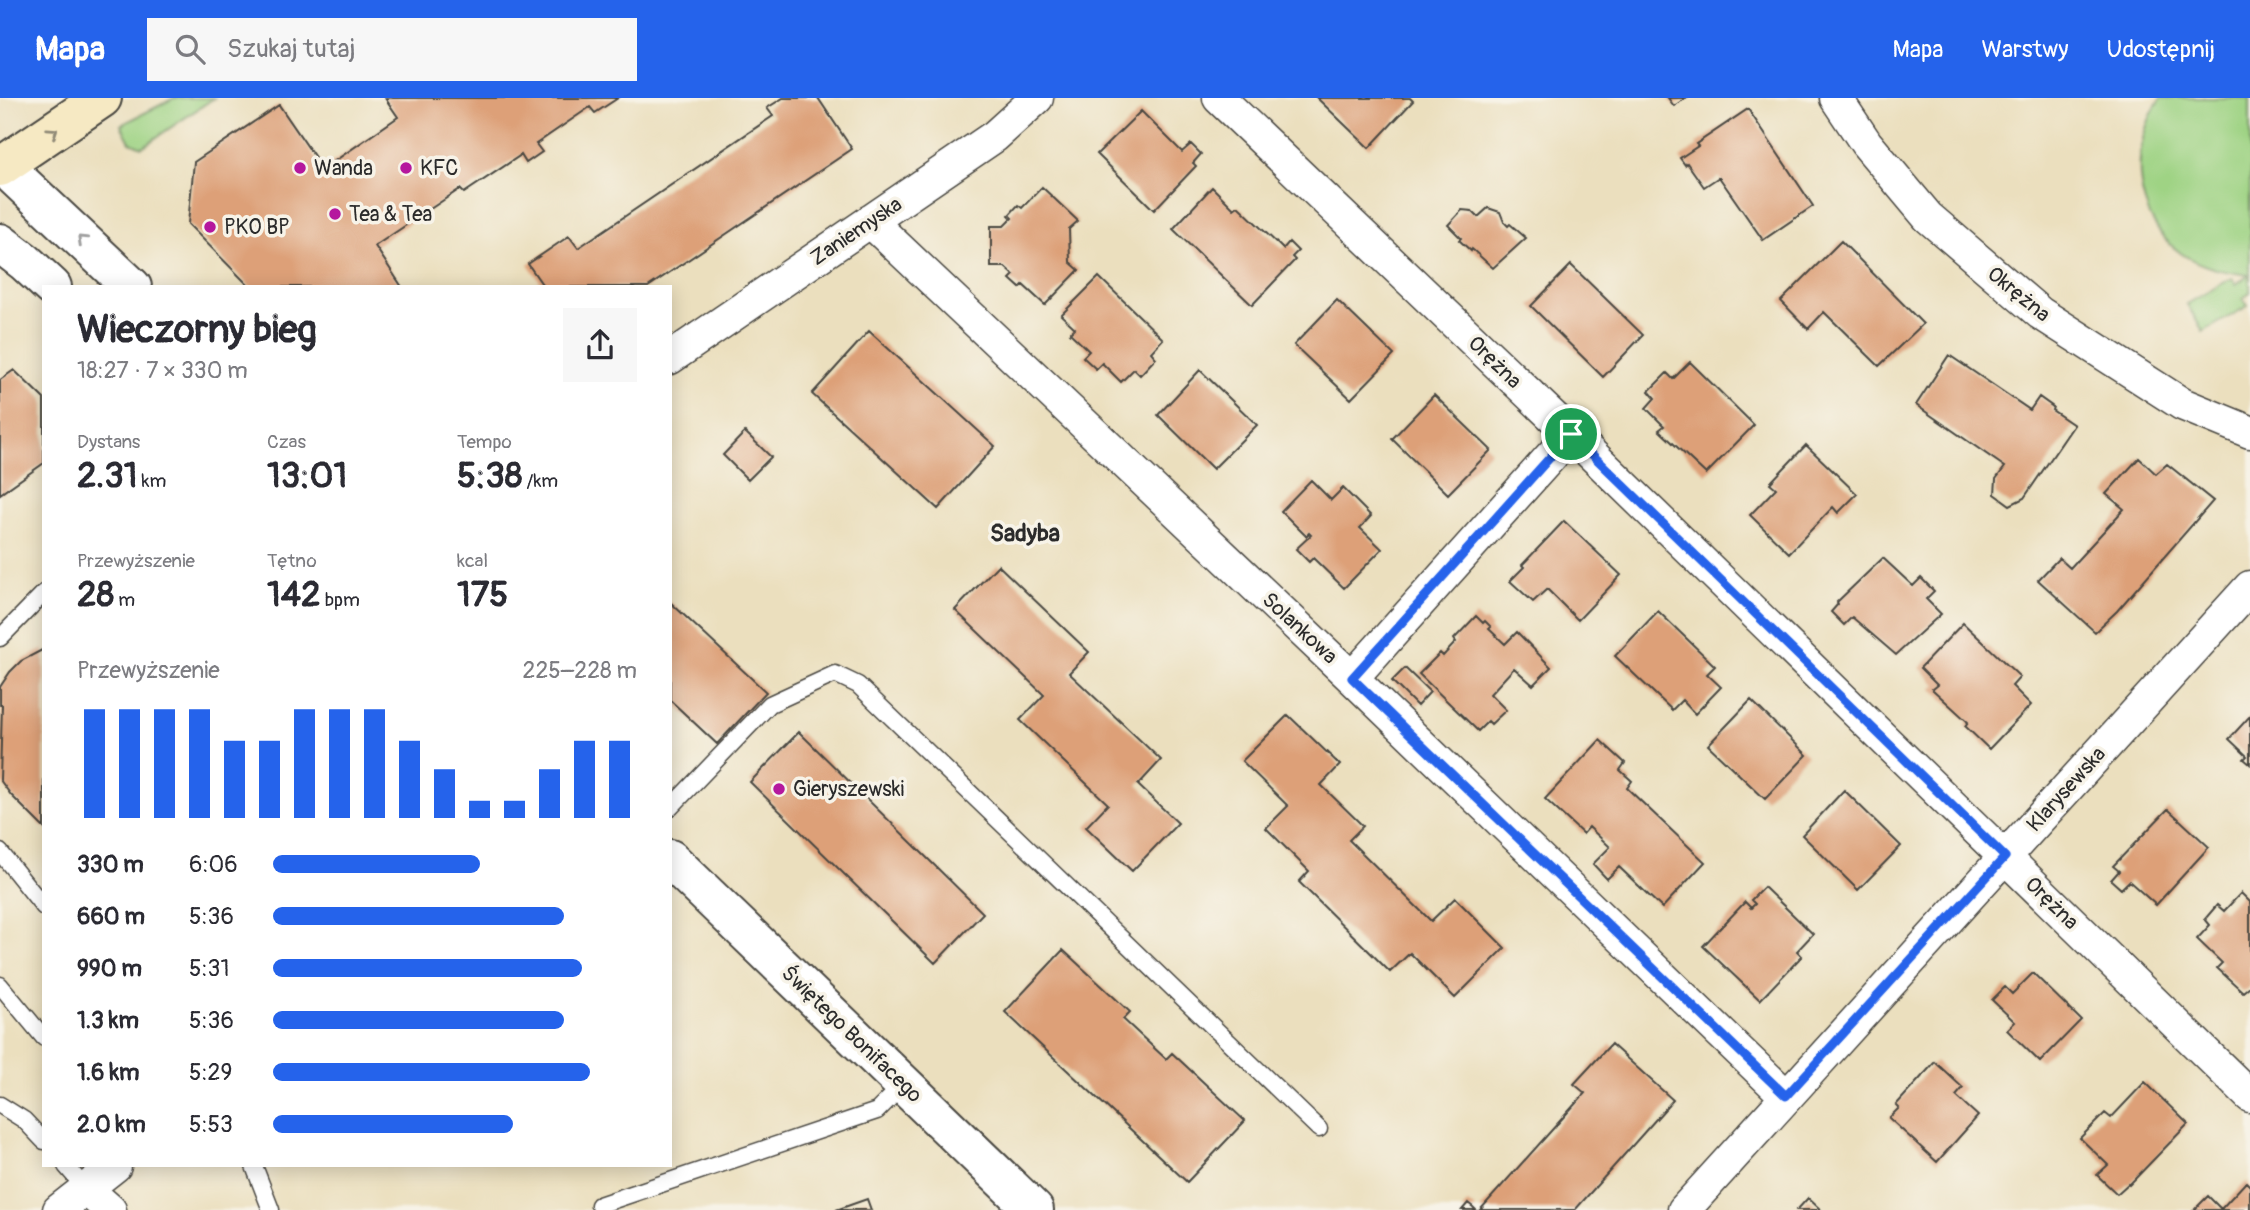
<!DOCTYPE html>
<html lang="pl">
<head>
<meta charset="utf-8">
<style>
  :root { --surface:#fff; --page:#f7f7f7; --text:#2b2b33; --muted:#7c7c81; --accent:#2563eb }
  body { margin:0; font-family:Pangolin,sans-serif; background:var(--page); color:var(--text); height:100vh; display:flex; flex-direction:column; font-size:26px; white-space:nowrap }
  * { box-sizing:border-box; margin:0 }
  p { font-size:23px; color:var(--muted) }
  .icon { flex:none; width:38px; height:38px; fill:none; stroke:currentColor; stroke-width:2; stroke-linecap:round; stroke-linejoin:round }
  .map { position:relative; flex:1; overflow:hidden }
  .details { position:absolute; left:42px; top:187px; width:630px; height:882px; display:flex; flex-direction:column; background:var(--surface); border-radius:0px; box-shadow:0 4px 18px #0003 }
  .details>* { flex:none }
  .pin { position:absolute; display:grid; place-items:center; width:60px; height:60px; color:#fff; margin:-30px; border:4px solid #fff; border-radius:50%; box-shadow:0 2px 7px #0007 }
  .round { display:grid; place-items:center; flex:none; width:74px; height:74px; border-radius:0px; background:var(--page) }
  .headline { display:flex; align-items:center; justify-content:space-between; height:119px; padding:0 35px }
  h1 { font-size:38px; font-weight:700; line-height:52px }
  .metrics { display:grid; grid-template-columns:repeat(3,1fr); gap:10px; height:119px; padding:7px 35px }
  .metrics div { display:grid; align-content:center }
  .metrics b { font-size:35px; font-weight:700 }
  .metrics small { font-size:19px; font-weight:400 }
  .metrics p { font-size:19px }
  .chart { height:196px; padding:14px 35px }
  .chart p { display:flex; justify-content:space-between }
  .chart svg { width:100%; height:126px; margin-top:7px; stroke:var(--accent); stroke-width:6 }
  ul { padding:0 35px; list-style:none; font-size:23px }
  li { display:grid; grid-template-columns:112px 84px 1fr; align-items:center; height:52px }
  li i { height:18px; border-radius:9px; background:var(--accent) }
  header { display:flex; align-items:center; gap:42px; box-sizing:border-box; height:98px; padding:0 35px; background:var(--accent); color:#fff }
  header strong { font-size:33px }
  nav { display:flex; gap:38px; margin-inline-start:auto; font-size:24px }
  .search { width:490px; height:63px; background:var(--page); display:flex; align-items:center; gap:18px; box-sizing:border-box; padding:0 24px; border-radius:0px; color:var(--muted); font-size:26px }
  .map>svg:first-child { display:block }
</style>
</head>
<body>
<header>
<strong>Mapa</strong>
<div class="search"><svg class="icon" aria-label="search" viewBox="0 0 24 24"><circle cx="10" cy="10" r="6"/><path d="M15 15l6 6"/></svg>Szukaj tutaj</div>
<nav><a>Mapa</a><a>Warstwy</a><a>Udostępnij</a></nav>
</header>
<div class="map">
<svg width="2250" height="1112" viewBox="0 0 2250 1112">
  <rect width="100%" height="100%" fill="#f7f3e8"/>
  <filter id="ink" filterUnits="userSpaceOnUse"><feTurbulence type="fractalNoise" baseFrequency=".0143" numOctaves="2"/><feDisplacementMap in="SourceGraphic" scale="14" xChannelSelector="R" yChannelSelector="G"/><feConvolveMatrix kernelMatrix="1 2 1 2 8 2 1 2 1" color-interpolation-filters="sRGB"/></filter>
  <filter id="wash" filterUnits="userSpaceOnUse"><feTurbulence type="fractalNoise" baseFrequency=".00686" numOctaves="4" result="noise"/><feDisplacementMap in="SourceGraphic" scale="28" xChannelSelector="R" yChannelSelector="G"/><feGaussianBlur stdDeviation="1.57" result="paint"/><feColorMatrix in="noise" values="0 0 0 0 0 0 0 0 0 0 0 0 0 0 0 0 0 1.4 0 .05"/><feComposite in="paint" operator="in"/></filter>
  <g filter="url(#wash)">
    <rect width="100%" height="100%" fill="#ebdfbe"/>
    <path fill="#9fd384" stroke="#657f58" stroke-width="2" d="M174 0H214L142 49 130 44 121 27Z
      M2161 0H2250V195L2243 200 2248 208 2203 234 2187 206 2232 180 2236 186 2249 177C2226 174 2203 170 2182 156 2132 121 2128 47 2161 0Z"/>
    <g id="blocks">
      <path fill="#dda078" d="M385 0H618L595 15 590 9 536 46 542 54 526 65 521 57 464 95 460 91 375 148 402 189H250L188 126 194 64 279 7 323 71 398 19Z
        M783 0H818L852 51 648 189H544L528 166 569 138 578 150 773 18 767 10Z
        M1317 0H1410L1413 3 1369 50Z
        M1668 0H1686L1674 8Z
        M1748 11 1813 108 1763 142 1719 79 1704 89 1687 65 1685 67 1680 60 1698 48 1696 46Z
        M1141 13 1182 54 1191 46 1201 56 1193 65 1196 68 1154 112 1097 56Z
        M1042 89 1078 123 1069 131 1070 164 1079 172 1045 207 1023 187 1020 190 1010 181 1014 177 1005 169H991V128H1004L1012 120 1009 117 1018 107 1022 110Z
        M1212 89 1234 111 1238 108 1283 151 1289 144 1298 153 1292 159 1295 162 1252 207 1173 131Z
        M1488 110 1500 114 1504 124 1508 128 1510 126 1526 140 1493 170 1472 151 1471 153 1459 142 1461 140 1448 127 1462 112 1472 113 1478 119Z
        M1841 143 1923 226 1879 268 1824 214 1808 231 1781 203Z
        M1571 167 1643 237 1603 279 1531 208Z
        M1099 179 1163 241 1151 254 1156 260 1140 277 1134 271 1121 284 1102 265 1096 271 1083 259 1089 253 1070 235 1075 230 1061 217Z
        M1337 202 1394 257 1351 301 1294 247Z
        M869 233 995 348 938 411 812 296Z
        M1949 257 2030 312 2039 299 2053 309 2052 312 2074 327 2024 400 2010 407 1995 396 1996 381 2005 369 1916 307Z
        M1690 264 1754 327 1706 376 1659 332 1664 328 1646 310 1655 300 1649 293 1667 275 1673 281Z
        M14 272 44 301V365L0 396V282Z
        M1200 272 1257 327 1213 371 1158 317Z
        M1434 297 1491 352 1448 396 1392 341Z
        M745 334 771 359 748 382 723 357Z
        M1806 347 1857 396 1838 415 1833 409 1789 455 1750 417 1776 390 1770 385Z
        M2139 360 2156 376 2167 366 2213 403 2117 513 2095 534 2038 482 2059 460 2070 470 2124 411 2106 396Z
        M1311 382 1331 402 1343 390 1371 418 1360 430 1382 451 1344 490 1313 460 1309 464 1296 451 1311 437 1309 435 1306 438 1281 413Z
        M1564 423 1621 477 1578 522 1547 491 1533 504 1510 483 1524 469 1522 467Z
        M1883 460 1913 488 1921 480 1934 493 1926 501 1941 516 1896 557 1852 519 1844 527 1831 514 1838 506 1837 504Z
        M998 467 1089 554 1069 575 1161 662 1138 687 1178 725 1132 773 1086 729 1108 706 1020 622 1044 597 955 512Z
        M670 504 766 594 717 646 670 602Z
        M1658 513 1715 568 1707 576 1721 589 1695 616 1682 602 1672 612 1615 558Z
        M1476 518 1483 525 1485 523 1491 529 1489 531 1505 546 1517 534 1551 569 1533 587 1514 570 1490 596 1506 612 1491 626 1488 623 1478 633 1419 576 1440 555 1443 558 1456 544 1454 541Z
        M1963 525 2020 579 2012 588 2031 607 1989 651 1965 628 1968 624 1932 591 1937 587 1920 570Z
        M44 551V730L11 697 0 682 2 607H0V589L10 574 21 563Z
        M1405 570 1430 594 1417 608 1392 583Z
        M1751 602 1807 657 1765 701 1708 647Z
        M1288 617 1340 667 1321 687 1363 728 1349 742 1431 823 1455 800 1505 850 1455 900 1410 855 1390 874 1299 784 1309 773 1266 730 1288 708 1242 663Z
        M2250 618V666L2244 661 2247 658 2229 641Z
        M799 634 983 815 935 865 750 684Z
        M1600 642 1625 665 1620 672 1632 683 1627 690 1705 764 1662 810 1619 769 1607 781 1593 766 1610 749 1589 729 1583 736 1545 701Z
        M1844 692 1901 748 1858 792 1802 737Z
        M2168 711 2209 749 2156 807 2129 783 2121 791 2111 782 2119 773 2113 768Z
        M1764 789 1813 836 1797 853 1802 858 1760 902 1703 848 1745 804 1751 810 1755 806 1751 802Z
        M2241 795 2250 804V888L2243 894 2217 870 2222 865 2197 841 2210 827 2205 821 2217 807 2224 813Z
        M1063 852 1130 914 1123 921 1166 961 1172 955 1245 1023 1187 1084 1005 914Z
        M2033 875 2081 922 2040 964 2007 932 2015 924 1992 902 2005 889 2012 896Z
        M1611 946 1673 1002 1575 1112H1480L1585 995 1574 986Z
        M1935 964 1963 990 1956 998 1978 1018 1937 1064 1889 1020 1899 1010 1896 1007Z
        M2145 984 2188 1026 2129 1087 2128 1086 2117 1096 2097 1077 2108 1067 2080 1040 2105 1015 2111 1020Z
        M2246 1084 2250 1088V1112H2194L2208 1098 2221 1111Z
        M1808 1100 1821 1112H1797Z
        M867 1101 871 1112H836Z
        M1468 1105 1473 1109 1476 1112H1462Z"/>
    </g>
  </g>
  <g filter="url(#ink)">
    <use href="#blocks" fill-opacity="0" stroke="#484641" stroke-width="2"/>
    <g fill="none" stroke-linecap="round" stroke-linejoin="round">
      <defs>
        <path id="service" d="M0 540 44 495
          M670 710 770 606 835 576 858 587 1319 1031
          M0 754 44 809
          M0 887 44 940
          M0 1007 24 1022 44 1043
          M66 1068 86 1091
          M254 1068 271 1112
          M599 1107 868 1016 877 1013 904 986"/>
        <path id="minor" d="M1219 0 1571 336 2250 998
          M1836 0 1866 45 1928 119 2040 215 2182 306 2250 334
          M870 123 1352 580 1786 998
          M670 260 995 38 1037 0
          M1352 580 1571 336
          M86 1091 110 1112
          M59 1112 115 1068
          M1684 1112 2250 489"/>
        <path id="tertiary" d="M0 65 132 189
          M0 145 25 164 52 189
          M670 761 1034 1112"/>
        <path id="secondary" d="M0 69 102 0"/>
      </defs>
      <use href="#service" stroke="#484641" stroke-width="19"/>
      <use href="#minor" stroke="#484641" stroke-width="35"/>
      <use href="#tertiary" stroke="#484641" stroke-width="42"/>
      <use href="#secondary" stroke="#484641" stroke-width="42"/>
      <use href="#service" stroke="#fff" stroke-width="16"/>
      <use href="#minor" stroke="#fff" stroke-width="32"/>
      <use href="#tertiary" stroke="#fff" stroke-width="38"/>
      <use href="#secondary" stroke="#f6e9c3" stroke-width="38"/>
    </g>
    <defs><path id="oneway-chevron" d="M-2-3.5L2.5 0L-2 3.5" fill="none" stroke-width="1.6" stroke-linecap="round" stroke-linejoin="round" transform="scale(1.75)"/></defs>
    <use stroke="#908a77" href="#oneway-chevron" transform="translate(53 34) rotate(-34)"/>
    <use stroke="#a0a0a0" href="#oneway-chevron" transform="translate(82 142) rotate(-137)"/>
  </g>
  <g fill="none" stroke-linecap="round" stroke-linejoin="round" filter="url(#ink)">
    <defs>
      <path id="route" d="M1571 336 2005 759 1786 998 1352 580Z"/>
    </defs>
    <use href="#route" stroke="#fff" stroke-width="14"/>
    <use href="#route" stroke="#2563eb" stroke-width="9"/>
  </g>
  <g fill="#b5179e" stroke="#f7f3e8" stroke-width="2.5">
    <circle cx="300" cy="70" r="7"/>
    <circle cx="406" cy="70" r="7"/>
    <circle cx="335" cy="116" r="7"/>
    <circle cx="210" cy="129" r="7"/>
    <circle cx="779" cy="691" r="7"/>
  </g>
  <g text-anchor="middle" stroke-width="7" stroke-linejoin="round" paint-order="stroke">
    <g font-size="21" fill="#2b2b2b" stroke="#f7f3e8" text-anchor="start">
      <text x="314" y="77">Wanda</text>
      <text x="420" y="77">KFC</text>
      <text x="349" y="123">Tea &amp; Tea</text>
      <text x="224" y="136">PKO BP</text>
      <text x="793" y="698">Gieryszewski</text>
    </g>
    <g font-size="21" fill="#2b2b2b" stroke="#f7f3e8">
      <text transform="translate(856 133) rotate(-34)" y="7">Zaniemyska</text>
      <text transform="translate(2019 196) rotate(39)" y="7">Okrężna</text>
      <text transform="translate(1495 264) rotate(44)" y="7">Orężna</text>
      <text transform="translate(1300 530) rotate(43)" y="7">Solankowa</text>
      <text transform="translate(2066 691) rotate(-48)" y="7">Klarysewska</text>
      <text transform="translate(2052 805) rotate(44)" y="7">Orężna</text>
      <text transform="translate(852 936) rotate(44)" y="7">Świętego Bonifacego</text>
    </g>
    <g font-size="24" font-weight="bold" fill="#2b2b2b" stroke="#f7f3e8">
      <text x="1025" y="443">Sadyba</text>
    </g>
  </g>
</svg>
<div class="pin" style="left:1571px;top:336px;background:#1e9e55"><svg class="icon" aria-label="arrive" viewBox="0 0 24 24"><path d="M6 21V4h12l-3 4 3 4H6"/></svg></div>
<section class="details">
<div class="headline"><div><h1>Wieczorny bieg</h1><p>18:27 · 7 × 330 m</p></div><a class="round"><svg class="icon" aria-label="share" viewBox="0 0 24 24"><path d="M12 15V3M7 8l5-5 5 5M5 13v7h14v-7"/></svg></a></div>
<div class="metrics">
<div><p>Dystans</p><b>2.31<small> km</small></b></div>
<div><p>Czas</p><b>13:01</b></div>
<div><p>Tempo</p><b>5:38<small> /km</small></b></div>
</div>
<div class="metrics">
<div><p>Przewyższenie</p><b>28<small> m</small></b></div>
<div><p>Tętno</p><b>142<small> bpm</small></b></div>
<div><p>kcal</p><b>175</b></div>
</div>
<div class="chart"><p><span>Przewyższenie</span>225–228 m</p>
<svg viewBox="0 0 160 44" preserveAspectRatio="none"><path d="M5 44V6M15 44V6M25 44V6M35 44V6M45 44V17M55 44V17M65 44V6M75 44V6M85 44V6M95 44V17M105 44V27M115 44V38M125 44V38M135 44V27M145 44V17M155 44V17"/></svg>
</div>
<ul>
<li><b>330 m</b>6:06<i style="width:57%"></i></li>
<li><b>660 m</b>5:36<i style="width:80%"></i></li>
<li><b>990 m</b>5:31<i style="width:85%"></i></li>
<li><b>1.3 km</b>5:36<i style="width:80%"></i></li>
<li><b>1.6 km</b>5:29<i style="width:87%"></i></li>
<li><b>2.0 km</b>5:53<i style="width:66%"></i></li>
</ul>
</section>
</div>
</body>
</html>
